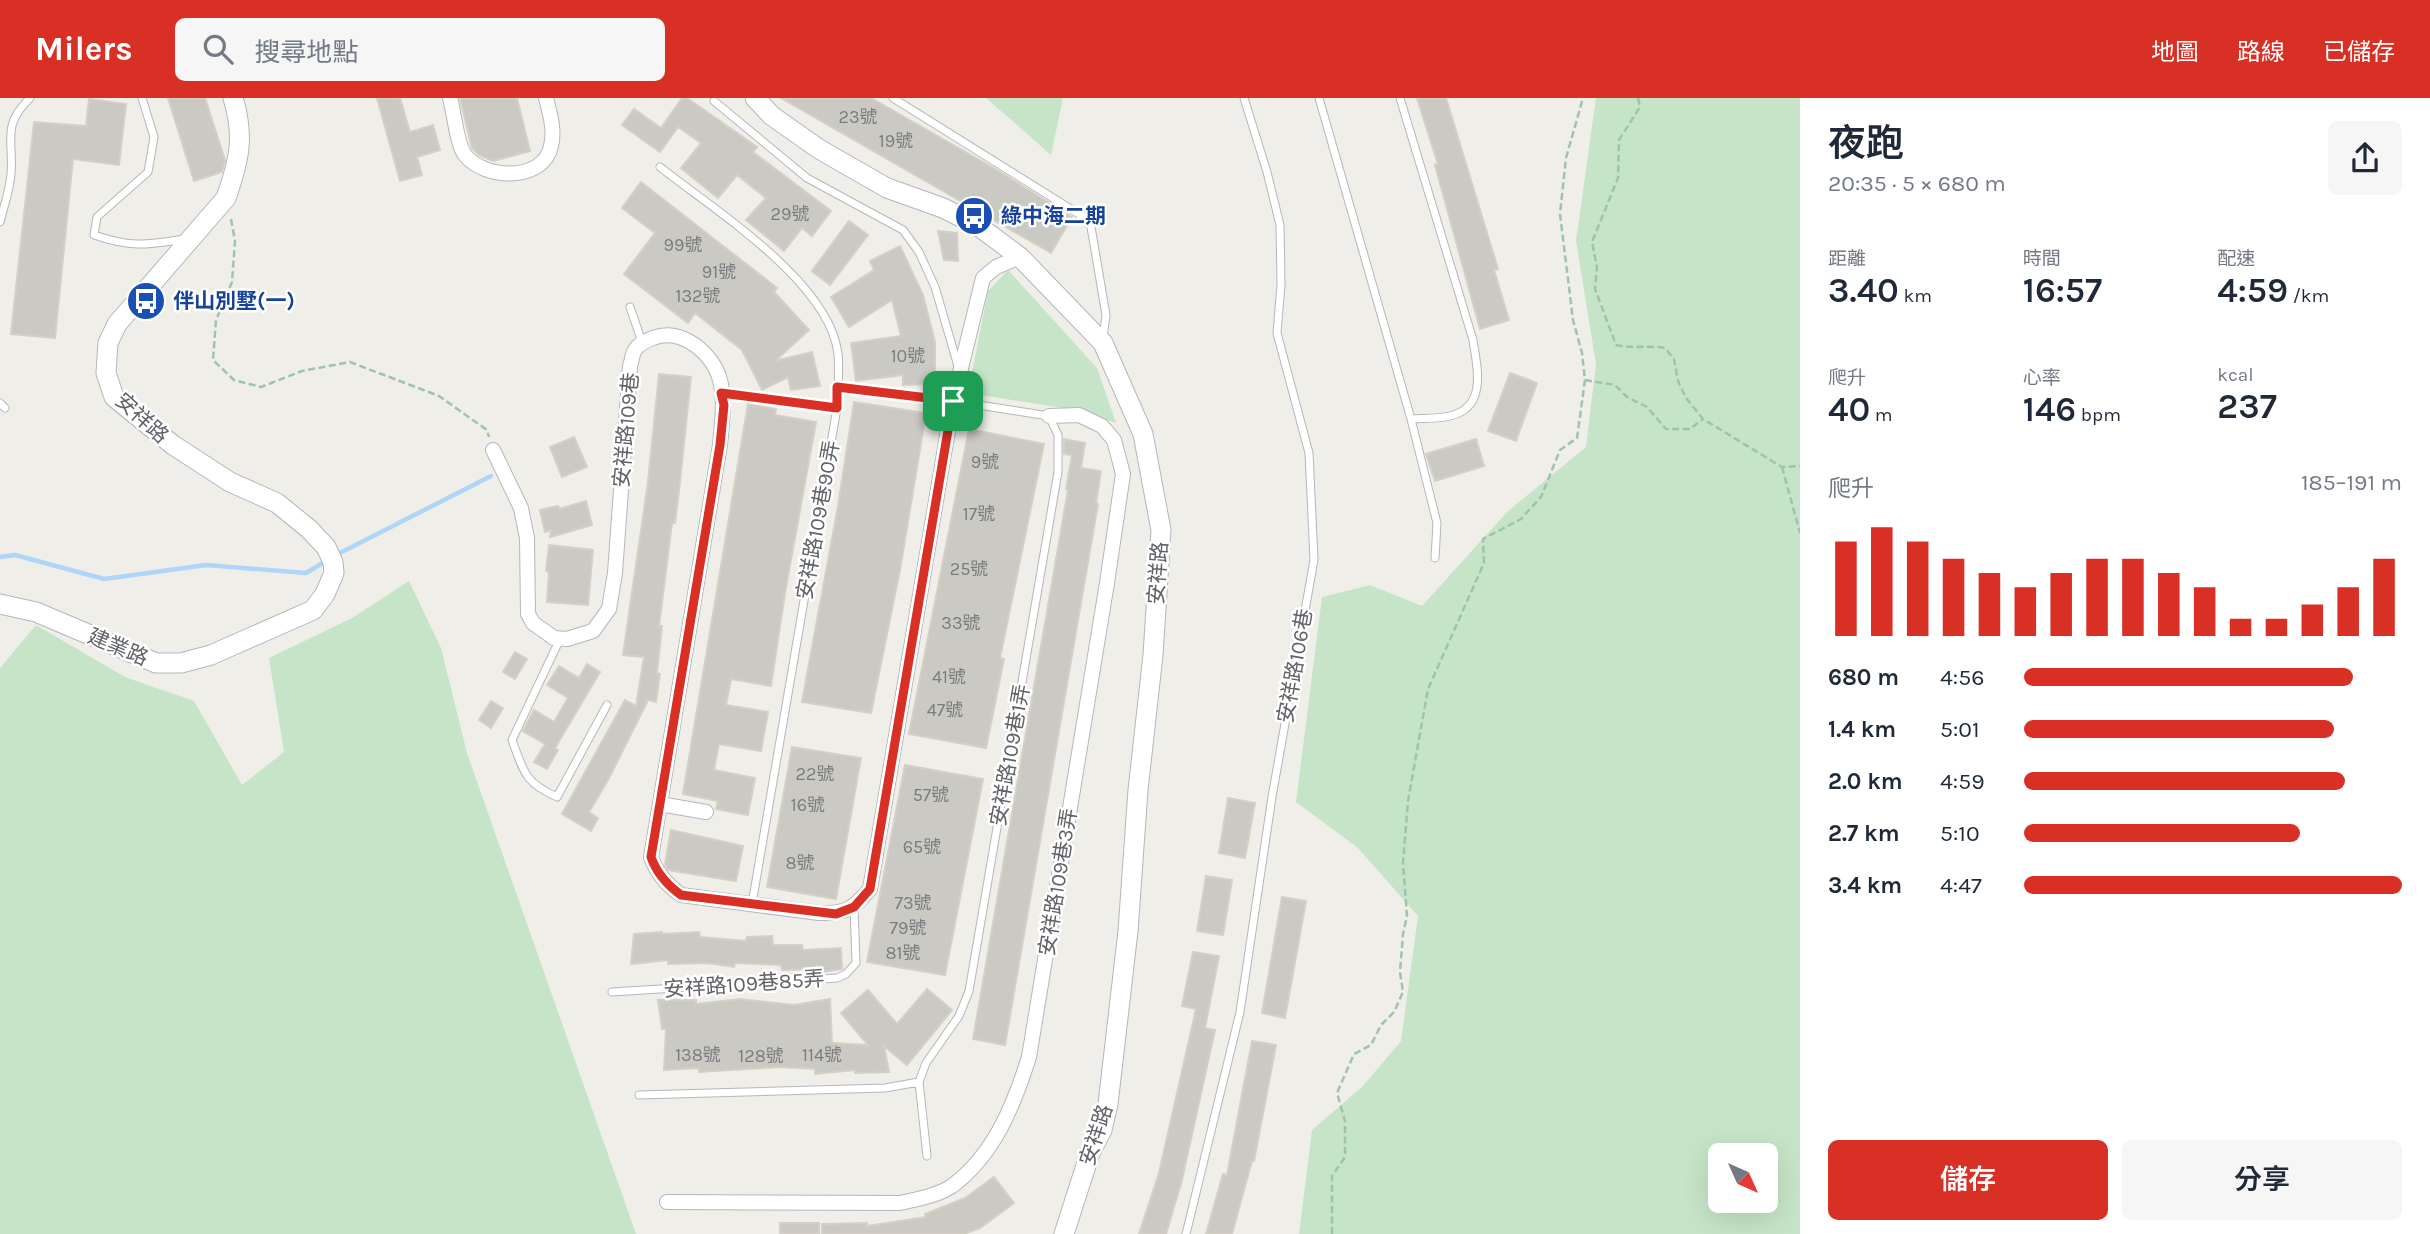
<!DOCTYPE html>
<html lang="zh-TW">
<head>
<meta charset="utf-8">
<style>
  :root { --surface:#fff; --page:#f6f6f7; --text:#1f2937; --muted:#747a83; --accent:#d93025 }
  body { margin:0; font-family:Karla,"Noto Sans TC",sans-serif; background:var(--page); color:var(--text); height:100vh; display:flex; flex-direction:column; font-size:26px; white-space:nowrap }
  * { box-sizing:border-box; margin:0 }
  p { font-size:23px; color:var(--muted) }
  .icon { flex:none; width:38px; height:38px; fill:none; stroke:currentColor; stroke-width:2; stroke-linecap:round; stroke-linejoin:round }
  .map { position:relative; flex:1; overflow:hidden }
  .panel { display:flex; flex-direction:column; background:var(--surface); width:630px }
  .panel>* { flex:none }
  .needle { width:46px; rotate:135deg }
  .buttons { position:absolute; left:1708px; top:1045px; display:grid; gap:14px }
  .buttons a { display:grid; place-items:center; width:70px; height:70px; border-radius:10px; background:var(--surface); box-shadow:0 7px 28px #0002; font-size:35px }
  .pin { position:absolute; display:grid; place-items:center; width:60px; height:60px; color:#fff; margin:-30px; border-radius:14px; box-shadow:0 4px 10px #0006 }
  .round { display:grid; place-items:center; flex:none; width:74px; height:74px; border-radius:10px; background:var(--page) }
  .summary { display:flex; align-items:center; justify-content:space-between; height:119px; padding:0 28px }
  h1 { font-size:38px; font-weight:600; line-height:52px }
  .stats { display:grid; grid-template-columns:repeat(3,1fr); gap:10px; height:119px; padding:7px 28px }
  .stats div { display:grid; align-content:center }
  .stats b { font-size:35px; font-weight:600 }
  .stats small { font-size:19px; font-weight:400 }
  .stats p { font-size:19px }
  .chart { height:196px; padding:14px 28px }
  .chart p { display:flex; justify-content:space-between }
  .chart svg { width:100%; height:126px; margin-top:7px; stroke:var(--accent); stroke-width:6 }
  .button { display:flex; gap:14px; margin-top:auto; padding:14px 28px }
  .button a { flex:1; height:80px; border-radius:10px; background:var(--accent); color:#fff; font-size:28px; font-weight:600; line-height:80px; text-align:center }
  .button a+a { background:var(--page); color:var(--text) }
  ul { padding:0 28px; list-style:none; font-size:23px }
  li { display:grid; grid-template-columns:112px 84px 1fr; align-items:center; height:52px }
  li i { height:18px; border-radius:9px; background:var(--accent) }
  header { display:flex; align-items:center; gap:42px; box-sizing:border-box; height:98px; padding:0 35px; background:var(--accent); color:#fff }
  header strong { font-size:33px }
  nav { display:flex; gap:38px; margin-inline-start:auto; font-size:24px }
  .search { width:490px; height:63px; background:var(--page); display:flex; align-items:center; gap:18px; box-sizing:border-box; padding:0 24px; border-radius:10px; color:var(--muted); font-size:26px }
  main { display:flex; flex:1; min-height:0 }
  .map>svg:first-child { display:block }
</style>
</head>
<body>
<header>
<strong>Milers</strong>
<div class="search"><svg class="icon" aria-label="search" viewBox="0 0 24 24"><circle cx="10" cy="10" r="6"/><path d="M15 15l6 6"/></svg>搜尋地點</div>
<nav><a>地圖</a><a>路線</a><a>已儲存</a></nav>
</header>
<main>
<div class="map">
<svg width="1800" height="1136" viewBox="0 0 1800 1136">
  <rect width="100%" height="100%" fill="#f0eee8"/>
  <path fill="#c6e5c8" fill-rule="evenodd" d="M986 0H1063L1051 57Z
    M1596 0H1800V1136H1299L1312 1032 1362 989 1401 943 1418 818 1358 750 1296 704 1322 499 1370 487 1422 508 1507 414 1586 349 1596 266 1576 143ZM1720 1057H1766V1102H1720Z
    M1008 172 1097 270 1116 325 1082 313 968 295 988 193Z
    M409 483 441 550 467 655 636 1136H0V570L36 527 125 579 194 603 242 687 284 654 269 560 352 520Z"/>
  <g fill="none" stroke-linecap="round" stroke-linejoin="round">
    <path stroke="#afd5f9" stroke-width="4.5" d="M336 457 491 378
      M0 459 15 457 104 481 206 467 306 475 326 463"/>
  </g>
  <path fill="#cbc9c4" stroke="#d4d0c6" stroke-width="2" d="M168 0H205L225 62 222 74 194 83Z
    M377 0H400L410 34 433 27 440 52 417 59 422 77 400 83Z
    M460 0H517L530 53 493 63 479 57 472 50Z
    M682 0H687L757 49 753 54 831 113 812 138 802 130 784 153 746 122 766 100 737 77 718 100 681 70 701 45 678 29 660 54 622 27 634 11 661 30Z
    M781 0H871L997 72 1072 119 1051 155Z
    M1417 0H1446L1498 171 1494 172 1509 222 1480 231 1435 67 1438 66Z
    M89 1 126 6 119 67 73 61 55 240 11 236 34 24 86 28Z
    M641 84 777 190 774 194 809 232 775 263 812 254 820 288 791 292 788 279 762 292 742 252 695 215 688 225 624 176 655 135 622 110Z
    M849 123 868 137 830 187 812 173Z
    M938 133 957 135 958 163 944 162Z
    M900 148 923 197 935 244V286L903 287V277L856 283 851 245 901 238 892 202 849 229 831 199 874 172 870 163Z
    M1510 275 1537 285 1516 343 1488 333Z
    M659 276 691 279 679 393 675 425H672L659 528H662L657 575 660 576 656 604 648 602 608 682 589 714 598 720 591 733 562 716 625 602 636 608 644 559 623 557 648 384Z
    M854 304 926 315 900 472 871 615 802 604 838 408Z
    M748 306 776 311 775 317 816 324 785 495 771 588 731 581 726 607 768 614 761 653 719 646 714 672 755 680 748 717 716 711 718 703 683 696Z
    M969 331 1044 346 1000 560 1004 561 986 650 909 636Z
    M574 339 587 369 562 379 550 349Z
    M1064 341 1085 345 1081 370 1101 373 1096 405 1098 406 1005 947 973 941 1068 392 1066 391 1072 357 1064 356Z
    M1476 341 1484 368 1435 383 1426 356Z
    M586 403 592 427 550 439 551 432 545 434 540 412 558 408 559 411Z
    M549 447 593 452 588 507 547 504 549 474 546 473Z
    M515 554 527 561 515 581 503 574Z
    M587 566 600 574 555 650 558 652 547 671 534 664 545 646 523 633 534 612 554 624 568 600 547 587 559 568 579 580Z
    M491 603 503 610 491 630 479 622Z
    M792 649 861 660 836 801 767 789Z
    M905 667 983 681 945 877 867 864Z
    M1228 700 1255 705 1245 760 1219 755Z
    M671 732 743 748 736 783 668 772 665 766Z
    M1206 778 1232 782 1223 837 1197 833Z
    M1282 799 1306 803 1285 920 1262 915Z
    M662 834V836L699 834 700 839 746 843 747 839 772 838 773 847H802L803 852 841 850 842 871 815 875V871L782 872 781 867 735 865 734 869 707 865 668 866V862L631 866 634 836Z
    M1193 854 1219 858 1205 930 1215 932 1182 1082 1166 1136H1139L1159 1075 1196 911 1182 908Z
    M927 891 952 912 907 967 884 948 889 974 855 975V972L815 976V971L780 969 699 974V970L664 972 666 931H662L658 902H696V906L740 901 794 907 830 901 832 945 868 947 841 915 868 892 897 926Z
    M1252 943 1276 947 1254 1063H1252L1232 1136H1206L1223 1076 1227 1077Z
    M994 1079 1014 1105 980 1130 964 1136H822V1126L867 1125V1128L926 1119 925 1116 965 1100Z
    M780 1125H819V1136H780Z"/>
  <g fill="none" stroke-linecap="round" stroke-linejoin="round">
    <defs>
      <path id="lane" d="M142 0 154 39 148 74 97 119 94 137C132 150 146 147 184 141
        M893 0 1090 123 1106 217 1103 240
        M1319 0 1411 321C1423 320 1438 321 1450 318 1488 309 1477 269 1473 242L1400 0
        M714 3 807 80 903 132 919 154 935 189 958 268
        M660 69C714 112 830 184 838 256 840 274 837 293 837 310L752 806
        M0 124C4 108 10 91 11 76 14 43 1 28 30 0
        M630 209 642 244
        M0 305 5 310
        M1411 321 1437 425 1435 460
        M560 541 512 642C524 674 524 684 557 699L607 607
        M612 894 837 880 846 876 856 865 854 809
        M639 997 885 990 919 984
        M927 1058 919 984 926 965 959 918 969 893 1058 374V337L1049 318 953 303
        M1186 1136 1240 914 1272 699 1314 462 1309 355 1277 235 1281 187 1280 127 1267 74 1244 0"/>
      <path id="street" d="M450 0C454 14 457 47 465 57 484 82 544 84 551 48 555 32 550 16 546 0
        M493 352 521 410 527 440 528 516 533 525 554 540 567 541 593 533 609 511 615 475 630 268C632 263 632 256 635 252 639 245 646 243 653 240 678 230 704 249 716 271 727 294 722 323 720 347L651 759C657 776 667 787 681 797L819 815C846 816 853 811 870 791L953 303 983 180 996 169 1020 159
        M660 706 706 714
        M667 1104 900 1105C917 1101 937 1098 952 1088 994 1057 1014 1007 1029 959L1107 485 1123 376 1114 342 1102 328 1079 317 1049 318"/>
      <path id="secondary" d="M755 0 772 18 819 51 887 90 943 110 977 127 1020 159 1103 245 1143 336 1161 432 1153 557 1138 692 1128 833 1108 1006 1102 1032 1090 1055 1064 1136
        M0 506 36 514 156 565H181L211 557 313 512 325 496 334 475 333 464 326 449 309 431 277 405 230 384 173 347 114 299 106 275 108 245 117 226 226 100C239 63 245 39 233 0"/>
    </defs>
    <use href="#lane" stroke="#b4b7bb" stroke-width="9"/>
    <use href="#street" stroke="#b4b7bb" stroke-width="16"/>
    <use href="#secondary" stroke="#b4b6bb" stroke-width="21"/>
    <path stroke="#9fc3ab" stroke-width="2.5" stroke-dasharray="7 3.5" stroke-linecap="butt" d="M1638 0 1640 9 1619 42 1618 80 1592 144 1597 169 1595 191 1616 247C1632 251 1648 247 1665 250L1674 261 1678 283 1686 300 1703 321 1782 369 1800 368
      M231 121 235 143 232 184 216 222 213 262 234 282 261 289 302 273 350 264 439 298 487 332 489 339
      M1585 282 1615 287 1627 299 1647 309 1666 331H1690L1703 321
      M849 290 940 301
      M736 297 827 309
      M1782 369 1800 435
      M1332 1136V1078L1345 1059V1023L1337 995 1354 956 1371 947 1381 927 1394 914 1403 894 1400 874 1403 836 1407 818 1403 765 1408 703 1428 591 1484 465 1483 441 1521 421 1541 399 1560 352 1577 340 1585 282 1582 255 1573 222 1560 116 1566 60 1583 0"/>
    <use href="#lane" stroke="#fff" stroke-width="7"/>
    <use href="#street" stroke="#fff" stroke-width="14"/>
    <use href="#secondary" stroke="#fff" stroke-width="19"/>
  </g>
  <g fill="none" stroke-linecap="round" stroke-linejoin="round">
    <defs>
      <path id="route" d="M837 289 953 303 870 791 854 809 836 816 681 797C667 787 657 776 651 759L720 347 724 307 721 295 837 310Z"/>
    </defs>
    <use href="#route" stroke="#fff" stroke-width="14"/>
    <use href="#route" stroke="#d93025" stroke-width="9"/>
  </g>
  <defs>
    <symbol id="bus-disc" viewBox="-11 -11 22 22"><circle r="9.5" fill="#1a4fb4" stroke="#fff"/><path d="M-5-6H5V4H4V6H2V4H-2V6H-4V4H-5ZM-3.5-4V0h7V-4ZM-3.5 1.2v1.5H-2V1.2ZM2 1.2v1.5H3.5V1.2Z" fill="#fff"/></symbol>
  </defs>
  <g fill-rule="evenodd">
    <use href="#bus-disc" x="952" y="96" width="44" height="44"/>
    <use href="#bus-disc" x="124" y="181" width="44" height="44"/>
  </g>
  <g text-anchor="middle" stroke-width="5" stroke-linejoin="round" paint-order="stroke">
    <g font-size="18" fill="#7a7c7e">
      <text x="858" y="25">23號</text>
      <text x="896" y="49">19號</text>
      <text x="790" y="122">29號</text>
      <text x="683" y="153">99號</text>
      <text x="719" y="180">91號</text>
      <text x="698" y="204">132號</text>
      <text x="908" y="264">10號</text>
      <text x="985" y="370">9號</text>
      <text x="979" y="422">17號</text>
      <text x="969" y="477">25號</text>
      <text x="961" y="531">33號</text>
      <text x="949" y="585">41號</text>
      <text x="945" y="618">47號</text>
      <text x="815" y="682">22號</text>
      <text x="931" y="703">57號</text>
      <text x="808" y="713">16號</text>
      <text x="922" y="755">65號</text>
      <text x="800" y="771">8號</text>
      <text x="913" y="811">73號</text>
      <text x="908" y="836">79號</text>
      <text x="903" y="861">81號</text>
      <text x="698" y="963">138號</text>
      <text x="822" y="963">114號</text>
      <text x="761" y="964">128號</text>
    </g>
    <g font-size="21" font-weight="bold" fill="#164399" stroke="#fff" text-anchor="start">
      <text x="1001" y="125">綠中海二期</text>
      <text x="173" y="210">伴山別墅(一)</text>
    </g>
    <g font-size="21" fill="#5f6266" stroke="#fff">
      <text transform="translate(142 320) rotate(42)" y="7">安祥路</text>
      <text transform="translate(626 332) rotate(-85)" y="7">安祥路109巷</text>
      <text transform="translate(818 422) rotate(-80)" y="7">安祥路109巷90弄</text>
      <text transform="translate(1158 475) rotate(-86)" y="7">安祥路</text>
      <text transform="translate(118 549) rotate(23)" y="7">建業路</text>
      <text transform="translate(1295 568) rotate(-80)" y="7">安祥路106巷</text>
      <text transform="translate(1010 657) rotate(-80)" y="7">安祥路109巷1弄</text>
      <text transform="translate(1058 784) rotate(-81)" y="7">安祥路109巷3弄</text>
      <text transform="translate(744 886) rotate(-4)" y="7">安祥路109巷85弄</text>
      <text transform="translate(1096 1037) rotate(-72)" y="7">安祥路</text>
    </g>
  </g>
</svg>
<div class="buttons">
<a><svg class="needle" viewBox="-14 -14 28 28"><path d="M0-13l5 13h-10z" fill="#e53935"/><path d="M0 13l5-13h-10z" fill="#747a83"/></svg></a>
</div>
<div class="pin" style="left:953px;top:303px;background:#1e9e55"><svg class="icon" aria-label="arrive" viewBox="0 0 24 24"><path d="M6 21V4h12l-3 4 3 4H6"/></svg></div>
</div>
<section class="panel">
<div class="summary"><div><h1>夜跑</h1><p>20:35 · 5 × 680 m</p></div><a class="round"><svg class="icon" aria-label="share" viewBox="0 0 24 24"><path d="M12 15V3M7 8l5-5 5 5M5 13v7h14v-7"/></svg></a></div>
<div class="stats">
<div><p>距離</p><b>3.40<small> km</small></b></div>
<div><p>時間</p><b>16:57</b></div>
<div><p>配速</p><b>4:59<small> /km</small></b></div>
</div>
<div class="stats">
<div><p>爬升</p><b>40<small> m</small></b></div>
<div><p>心率</p><b>146<small> bpm</small></b></div>
<div><p>kcal</p><b>237</b></div>
</div>
<div class="chart"><p><span>爬升</span>185–191 m</p>
<svg viewBox="0 0 160 44" preserveAspectRatio="none"><path d="M5 44V11M15 44V6M25 44V11M35 44V17M45 44V22M55 44V27M65 44V22M75 44V17M85 44V17M95 44V22M105 44V27M115 44V38M125 44V38M135 44V33M145 44V27M155 44V17"/></svg>
</div>
<ul>
<li><b>680 m</b>4:56<i style="width:87%"></i></li>
<li><b>1.4 km</b>5:01<i style="width:82%"></i></li>
<li><b>2.0 km</b>4:59<i style="width:85%"></i></li>
<li><b>2.7 km</b>5:10<i style="width:73%"></i></li>
<li><b>3.4 km</b>4:47<i style="width:100%"></i></li>
</ul>
<div class="button"><a>儲存</a><a>分享</a></div>
</section>
</main>
</body>
</html>
